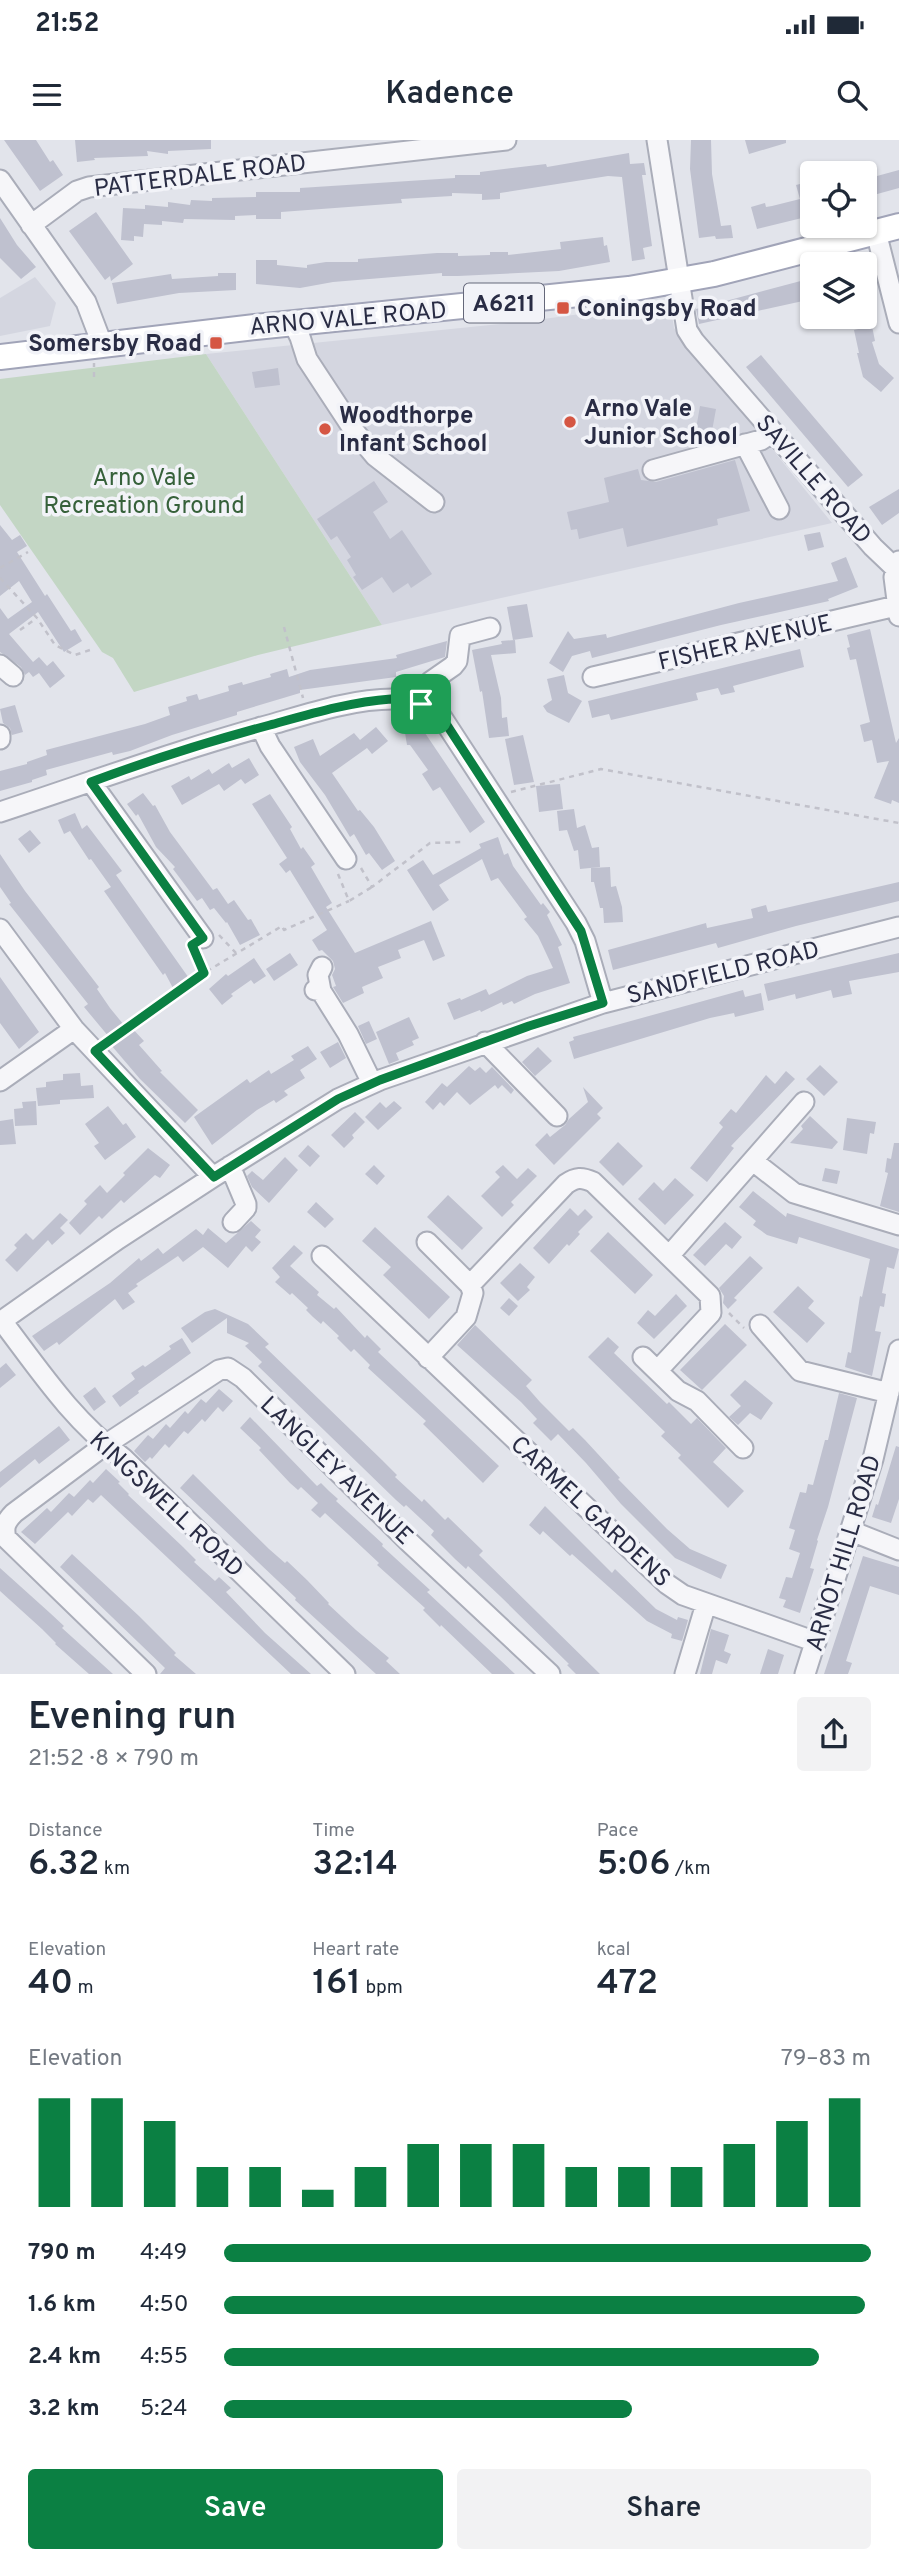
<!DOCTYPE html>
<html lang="en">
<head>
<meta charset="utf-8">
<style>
  :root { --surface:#fff; --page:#f2f2f3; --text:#1f2937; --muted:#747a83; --accent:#0b8043 }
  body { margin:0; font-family:Overpass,sans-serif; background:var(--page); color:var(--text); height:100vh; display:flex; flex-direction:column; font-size:26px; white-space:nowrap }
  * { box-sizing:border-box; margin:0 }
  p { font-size:23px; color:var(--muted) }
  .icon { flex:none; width:38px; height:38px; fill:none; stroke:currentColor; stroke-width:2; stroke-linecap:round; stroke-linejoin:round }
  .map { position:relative; height:1534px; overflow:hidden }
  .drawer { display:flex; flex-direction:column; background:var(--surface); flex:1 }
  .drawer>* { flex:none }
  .controls { position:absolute; left:800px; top:21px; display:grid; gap:14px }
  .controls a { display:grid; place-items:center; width:77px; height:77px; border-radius:7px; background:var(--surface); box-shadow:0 2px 5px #0004; font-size:35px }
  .pin { position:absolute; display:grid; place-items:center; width:60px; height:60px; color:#fff; margin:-30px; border-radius:14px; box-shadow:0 4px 10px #0006 }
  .round { display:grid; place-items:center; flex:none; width:74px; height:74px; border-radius:7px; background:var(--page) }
  .overview { display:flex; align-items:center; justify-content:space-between; height:119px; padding:0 28px }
  h1 { font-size:38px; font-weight:600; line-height:52px }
  .figures { display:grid; grid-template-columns:repeat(3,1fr); gap:10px; height:119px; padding:7px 28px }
  .figures div { display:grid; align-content:center }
  .figures b { font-size:35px; font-weight:600 }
  .figures small { font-size:19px; font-weight:400 }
  .figures p { font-size:19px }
  .chart { height:196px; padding:14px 28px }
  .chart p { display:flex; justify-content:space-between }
  .chart svg { width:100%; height:126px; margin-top:7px; stroke:var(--accent); stroke-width:6 }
  .primary-button { display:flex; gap:14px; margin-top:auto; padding:14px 28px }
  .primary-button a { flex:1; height:80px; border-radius:7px; background:var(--accent); color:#fff; font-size:28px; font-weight:600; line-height:80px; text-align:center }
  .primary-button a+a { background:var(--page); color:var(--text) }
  ul { padding:0 28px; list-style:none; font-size:23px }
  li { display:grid; grid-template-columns:112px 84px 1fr; align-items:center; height:52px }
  li i { height:18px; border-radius:9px; background:var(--accent) }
  .status { display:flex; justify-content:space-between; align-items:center; height:49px; padding:0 35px; background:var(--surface); direction:ltr }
  .status svg { height:19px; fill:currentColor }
  header { display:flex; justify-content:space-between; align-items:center; height:91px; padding:0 28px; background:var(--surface); font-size:32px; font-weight:600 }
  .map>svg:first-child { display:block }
</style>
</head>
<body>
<div class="status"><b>21:52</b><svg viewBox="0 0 49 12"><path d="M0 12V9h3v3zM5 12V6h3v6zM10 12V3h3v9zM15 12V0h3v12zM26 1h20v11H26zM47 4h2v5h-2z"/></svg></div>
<header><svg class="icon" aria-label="menu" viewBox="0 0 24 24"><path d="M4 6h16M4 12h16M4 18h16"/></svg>Kadence<svg class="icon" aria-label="search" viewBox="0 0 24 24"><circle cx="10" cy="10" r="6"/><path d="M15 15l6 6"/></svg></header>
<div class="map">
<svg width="899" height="1534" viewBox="0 0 899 1534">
  <rect width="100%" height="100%" fill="#e2e4eb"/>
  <path fill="#d4d6e0" d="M35 137 56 163 50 186 0 196V158Z
    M670 162 674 188 832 383 382 485 206 214 521 182Z"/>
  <path fill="#c3d6c4" d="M206 214 382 485 258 515 134 552 113 518 102 512 0 365V239Z"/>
  <path fill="#bfc1cf" d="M4 0H36L50 22 53 20 63 35 40 51Z
    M75 0H211V9L168 11V14L147 11 148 16 94 18 95 20 77 22Z
    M691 0H711L712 34 721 86 731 85 733 98 716 99 715 96 699 98 690 29Z
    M745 0H786V3L749 14Z
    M629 13 630 24 644 23 646 35H642L652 106 643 108 645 119 632 121 622 37 608 36 500 53V59L482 60V54L452 53V56L401 59 402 63 281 72V79H256V75L235 76V80L184 79 183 83 162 81V85L144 84 143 97 134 96V101L121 100 123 68 145 69V65L168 67V62L190 65 191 60 212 61V58L256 57V52H300V48L455 38V35H480V32L546 24 547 27Z
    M899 30V48L870 56 866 39Z
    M812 41V69L800 72 802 78 757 89 751 67 765 63 766 67 772 66 800 59 796 45Z
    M96 72 133 124 111 141 110 136 105 140 69 91Z
    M0 78 17 105 36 127 21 139 0 118Z
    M603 97 604 106 607 105 610 122 559 131 458 136H442V133L333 142 300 148 256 144V120H277V125L307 128V125L326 122H358V119L437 113H458V116L490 115V112H508V115L561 109 560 102Z
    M218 133H236V150L179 153 117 164 112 143 171 134 172 139 218 136Z
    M812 138V159L699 184 696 169Z
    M872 186 875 201 872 202 879 224 894 238 881 252 863 237 857 213H859L854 190Z
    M761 215 863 335 848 347 746 227Z
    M278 228 280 245 255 248 252 232Z
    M700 266 716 269 712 291 696 289Z
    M735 320 750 371 717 379 718 385 627 407 623 388 579 399 577 389 571 390 567 372 609 362 604 338 638 329 641 340 656 342Z
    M374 341 388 362 373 372 390 399 402 390 432 434 411 448 408 443 393 453 382 437 362 450 353 437 356 435 347 420 351 417 337 396 331 400 317 379Z
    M899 349V373L882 385 869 367Z
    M0 385 12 400 20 395 27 406 17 412 45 456 47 454 71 491 75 489 82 501 64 512 38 472 9 494 33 522 39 517 47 526 53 521 65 536 50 548 39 533 33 537 29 532 25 535 21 527 0 512V468L8 479 32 462 19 441 0 456Z
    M820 392 824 407 808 411 804 395Z
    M846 417 858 447 828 459 829 461 721 485 592 518 590 511 572 516 563 532 549 523 568 491 574 499 606 494 607 498 739 463 838 441 831 423Z
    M527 464 533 497 513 500 507 467Z
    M870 489 896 603 899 598V663L892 660 891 664 874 658 889 621 877 623 872 600 864 602 860 585 870 582 856 519 850 520 847 508 850 507 847 495Z
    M515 500 516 513 491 515 501 558 502 578 507 577 509 596 489 598 482 551 480 552 472 510 502 504 501 501Z
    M447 501 445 517 396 532V537L300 550V553L237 572V575L172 595 130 611 113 615 112 612 46 630 47 635 32 640V642L0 651V631L27 624V622L47 615 46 610 145 584 170 575 168 567 187 561 186 557 197 554 199 560 229 551 228 546 242 542 243 545 271 537 270 534 287 529 289 537 310 530 397 518 396 515Z
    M800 509 804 527 733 546 735 552 721 555 718 548 696 553 698 560 611 580 609 574 592 578 588 561Z
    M564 535 568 553 582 561 569 583 547 572 543 566 552 560 547 539Z
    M15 565 23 592 12 595 10 588 3 583 0 569Z
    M423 584 425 593 485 682 470 693 440 647 433 651 422 634 428 630 410 605H407L404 587Z
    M376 587 388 601 372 614 367 608 332 633 358 671 360 670 374 687 395 721 382 730 369 713 366 715 354 694 350 697 325 655 300 622 294 607 313 599 320 616 354 593 360 600Z
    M523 595 534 642 514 645 505 599Z
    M249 618 259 635 245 644 241 639 224 651 219 644 182 665 171 646 189 636 191 640 209 629 212 634 229 623 232 628Z
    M560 644 563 669 539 672 536 646Z
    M143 653 153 666 155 665 170 692 213 750 217 748 228 764 234 760 248 780 251 779 260 795 240 805 227 782 226 783 214 768 210 770 202 758 197 761 173 729 175 727 156 707 138 674 136 676 127 664Z
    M270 654 292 687 290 689 301 709 303 707 315 724 311 727 332 763 326 767 355 813 431 781 445 816 433 821 424 800 398 810 401 818 378 827 383 838 362 847 364 853 343 863 333 847 336 846 332 835 335 829 333 821 322 810 319 811 312 800 327 790 290 730 286 733 279 724 287 718 252 664Z
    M574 669 577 688 585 685 592 708 599 707 600 727 580 729 578 710 574 711 567 690 559 691 557 671Z
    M75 673 82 689 87 685 122 731 116 735 191 841 174 850 165 833 163 835 104 751 111 747 91 719 89 720 70 691 64 694 58 680Z
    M30 690 41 703 29 713 18 699Z
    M498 697 504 715 508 713 513 726 541 765 543 763 550 772 547 775 562 805 558 807 570 843 535 854 514 864 512 861 503 865 502 862 481 872 480 870 454 880 447 863 460 858 461 860 486 849 489 855 527 836 553 828 538 796 524 779 527 777 498 738 491 741 482 719 439 745 449 760 433 771 407 730 423 720 433 735 481 708 479 704Z
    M0 714 25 751 99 847 97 849 110 868 128 890 131 887 144 901 139 905 162 931 160 932 198 970 185 983 140 939 111 905 114 903 84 867 88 864 9 764 11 763 0 747Z
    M610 727 611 747 616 746 622 767 623 782 604 783 603 768H600L594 742H591V728Z
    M899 742V761L796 786 718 808 716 803 613 830 608 810 706 783 707 788 753 778 751 769 766 765 768 772Z
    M290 813 298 825 274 841 266 829Z
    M899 813V832L849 841 852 854 833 858 831 850 796 859 795 854 768 861 764 844Z
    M254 818 266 836 254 844 251 840 231 854 233 856 222 865 209 849 226 834 228 836Z
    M0 837 39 892 19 909 0 883Z
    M743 850 745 857 761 853 764 870 735 877 734 873 710 878 574 919 569 902 574 900 573 897Z
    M409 877 419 898 412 901 414 905 396 913 399 920 389 924 376 892Z
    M369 881 377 899 366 904 358 886Z
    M338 902 346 918 330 928 320 912Z
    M308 906 317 919 300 930 305 938 284 951 288 955 276 963 274 960 257 970 212 1005 194 977 247 939 250 943 269 930 271 934 294 920 291 916Z
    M538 907 552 921 535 936 522 922Z
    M820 925 838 942 824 956 806 939Z
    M469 926 475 931 480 927 486 933 492 927 514 950 511 954 502 945 498 949 495 945 470 965 457 952 444 966 440 962 433 970 425 962 442 943 447 947Z
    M786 931 795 939 731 1006 734 1008 707 1042 690 1028 723 987 719 983 731 969 736 973 766 935 775 944Z
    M80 933 81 946 93 945 94 958 60 960V964L38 966 36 948 46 947V942L63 940V934Z
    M583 947 603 968 597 974 601 978 554 1025 535 1005 547 993 550 997 565 985 569 979 588 962Z
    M36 961 37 985 15 986 14 969 23 968 22 962Z
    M394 961 402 968 378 990 365 977 380 962 386 968Z
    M108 966 123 985 126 983 136 997 105 1020 94 1006 99 1003 85 984Z
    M355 972 365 982 352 995 354 998 344 1008 331 995Z
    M810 976 838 1002 832 1009 790 1003 803 989 801 986Z
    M847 978 876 982 874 994 870 993 867 1014 843 1010Z
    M13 979 16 1004 0 1005V981Z
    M618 1002 643 1026 623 1046 599 1022Z
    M894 1003H899V1072L880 1066 888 1033 885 1032 887 1018 891 1019Z
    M308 1005 320 1016 310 1027 298 1016Z
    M148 1008 170 1025 160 1038 155 1035 124 1063 121 1060 102 1079 99 1076 80 1095 69 1083 87 1064 84 1061 100 1045 107 1053 125 1035 123 1033Z
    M285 1017 298 1030 269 1063 252 1047 247 1036 252 1031 263 1040Z
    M374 1025 385 1036 377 1045 365 1034Z
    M503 1025 517 1039 528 1028 537 1036 511 1062 514 1065 502 1077 481 1056 500 1037 495 1032Z
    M825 1028 840 1031 837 1044 822 1041Z
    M675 1038 694 1055 665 1085 638 1059 654 1042 663 1051Z
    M753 1051 786 1077 787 1073 899 1109 894 1129 887 1127 882 1153 886 1154 884 1167 880 1166 875 1191 881 1192 872 1236 845 1227 848 1212 851 1213 860 1156 862 1157 870 1119 799 1097 797 1104 767 1095 753 1085 756 1081 739 1067Z
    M448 1055 483 1088 462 1110 427 1077Z
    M316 1062 334 1079 325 1088 307 1072Z
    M570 1068 578 1076 585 1069 593 1077 578 1092 580 1094 569 1106 567 1104 549 1124 533 1108Z
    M60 1073 68 1080 60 1088 65 1093 52 1105 48 1100 17 1132 5 1120 17 1108 14 1105 26 1093 33 1100Z
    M251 1081 261 1090 255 1097 261 1102 252 1112 246 1106 228 1128 203 1107 183 1122 178 1116 136 1144 138 1146 128 1153 135 1162 123 1170 115 1159 59 1205 57 1202 44 1211 32 1196 110 1143 139 1118 141 1121 158 1108 163 1114 196 1089 203 1095 208 1088 226 1103Z
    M725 1082 742 1097 732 1109 726 1104 705 1126 693 1115Z
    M375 1087 450 1157 429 1179 383 1135 391 1127 362 1101Z
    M608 1092 653 1135 635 1154 590 1111Z
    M294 1105 303 1113 290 1126 319 1152 317 1155 334 1169 336 1167 365 1198 367 1195 381 1209 378 1212 499 1326 483 1343 423 1284 426 1281 368 1228 370 1225 354 1209 351 1212 337 1198 339 1196 323 1181 321 1184 313 1177 306 1170 308 1168 292 1153 290 1155 275 1142 280 1137 272 1128Z
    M750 1116 763 1128 734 1158 737 1160 728 1169 723 1163 724 1156 719 1148Z
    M520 1123 535 1137 527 1147 530 1150 518 1161 500 1143Z
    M798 1146 814 1161 808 1168 825 1183 807 1203 773 1172Z
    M676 1154 687 1166 654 1199 637 1183 648 1170 655 1176Z
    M509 1158 518 1166 509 1176 500 1168Z
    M215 1169 248 1184 269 1204 265 1207 382 1320 397 1335 395 1337 422 1362 424 1359 445 1380 448 1377 483 1411 479 1415 600 1534H576L567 1525 569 1524 500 1456 468 1426 466 1429 455 1419 431 1395 434 1391 406 1365 404 1367 396 1360 258 1226 262 1222 245 1206 249 1203 227 1193V1178L192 1203 181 1188 205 1172Z
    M725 1184 747 1205 702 1250 680 1230Z
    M475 1185 532 1240 526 1246 540 1262 569 1291 573 1288 585 1300 620 1338 618 1339 667 1389 690 1409 727 1425 721 1439 675 1418 621 1364 586 1323 558 1294 551 1301 533 1283 537 1279 521 1262 457 1205Z
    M608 1197 619 1207 614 1213 667 1264 669 1262 691 1284 697 1278 726 1308 713 1322 744 1351 728 1368 678 1318 681 1315 661 1296 665 1292 588 1217Z
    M182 1198 191 1213 138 1251 139 1253 120 1267 112 1256 135 1239 131 1233 143 1225 145 1227 171 1209 169 1206Z
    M6 1223 16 1235 0 1248V1228Z
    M745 1240 773 1263 761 1280 750 1273 738 1285 729 1277 741 1266 730 1255Z
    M95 1247 106 1262 94 1271 83 1256Z
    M219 1249 233 1261 223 1272 218 1267 205 1282 202 1279 188 1294 184 1291 169 1308 165 1304 152 1319 150 1317 145 1322 134 1311 148 1295 153 1299 166 1284 170 1288 185 1271 188 1274 201 1259 206 1263Z
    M839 1253 857 1258 828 1367 817 1400 818 1401 810 1428 814 1429 800 1473 783 1467 786 1460 779 1458 786 1437 792 1438 800 1413 789 1409 795 1390 789 1388 800 1352 806 1353 808 1344 813 1345 825 1300H828Z
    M250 1277 317 1346 321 1343 329 1351 338 1359 336 1361 383 1404 382 1406 430 1450 427 1452 515 1534H492L441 1485 440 1487 423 1470 425 1468 377 1425 379 1423 349 1395 325 1373 320 1378 311 1370 318 1363 301 1347 298 1350 290 1343 259 1310 261 1308 240 1288Z
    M59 1286 70 1300 39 1324 35 1319 0 1348V1332Z
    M896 1306 899 1307V1359L891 1383 872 1377 876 1364 878 1365Z
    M106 1329 120 1342 118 1343 129 1354 128 1355 183 1407 196 1420 194 1422 215 1441 219 1437 231 1448 226 1452 265 1493 311 1534H291L101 1355 93 1363 88 1359 72 1376 68 1372 35 1404 21 1392 47 1368 51 1372 69 1353 74 1357 90 1340 93 1343Z
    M193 1334 269 1409 285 1423 287 1421 307 1440 329 1463 328 1464 356 1490 389 1518 386 1521 400 1534H376L295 1460 296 1458 180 1348Z
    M545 1366 612 1433 615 1429 656 1469 677 1480 678 1477 688 1480 682 1501 671 1498 672 1494 647 1481 572 1414 570 1416 543 1391 540 1395 529 1385Z
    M72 1414 139 1476 176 1513 174 1515 196 1534H160L165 1528 60 1427Z
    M863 1416 899 1427V1455L870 1446 846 1521 852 1523 848 1534H824Z
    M0 1428 50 1473 64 1486 62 1488 113 1534H89L55 1504 56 1503 42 1489 0 1451Z
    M711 1489 729 1495 724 1511 731 1514 727 1524 716 1520 712 1534H700Z
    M768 1509 784 1515 778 1534H760Z"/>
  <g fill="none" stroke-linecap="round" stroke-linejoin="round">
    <defs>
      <path id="minor" d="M657 0 687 190 694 201 873 407 895 428
        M0 40 86 162 102 204
        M31 85 77 51 89 47 506 0
        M876 92 899 183
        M293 183 300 197 307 219 355 292 375 316 434 362
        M745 304 779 369
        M653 330 761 300 773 292
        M899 476 894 437 899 421
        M0 525 13 536
        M593 537 896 466
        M421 564 430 542 453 526 457 521 460 496 490 488
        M261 587 270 606 346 719
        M0 595V599
        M91 642 203 798
        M0 672C91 642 181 609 273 584 311 573 353 559 393 559 411 559 427 564 441 576L576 783 585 801 603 863
        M0 789 74 889 213 1037
        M315 850 321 851 348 894 372 943
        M321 851 318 835 322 827
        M485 902 557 976
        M0 941 74 889
        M753 1021 794 1053 899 1085
        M230 1026 246 1064V1068L233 1082
        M427 1102 470 1145 473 1153 466 1177 428 1218
        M322 1116 667 1444 683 1455 816 1502
        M669 1116 804 962
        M470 1145 566 1044C576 1037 582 1037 593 1042L710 1156 711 1173 658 1230
        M2 1181C40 1231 72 1280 123 1318L345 1534
        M0 1182 118 1099 213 1037 338 959 380 940 603 863 899 787
        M760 1185 800 1231 889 1253
        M643 1217 678 1251 697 1261 743 1308
        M851 1391 899 1410
        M146 1534 6 1398C3 1387 6 1381 14 1373L105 1305 219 1230 228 1228 243 1238 409 1402 550 1534
        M685 1534 706 1464
        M805 1534 873 1319 899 1210"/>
      <path id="major" d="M0 217 255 187 629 149 714 134 899 86"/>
    </defs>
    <use href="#minor" stroke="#aaadb9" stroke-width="23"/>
    <use href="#major" stroke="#a1a4b8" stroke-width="28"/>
    <path stroke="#c1c1ca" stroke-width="2.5" stroke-dasharray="5 5" stroke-linecap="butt" d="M94 237V223
      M0 428 28 412
      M0 438 37 478 55 505 75 515 93 509
      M284 487 303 558
      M20 490 37 478
      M511 652 601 629 899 683
      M361 728 372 747 430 703 464 702
      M338 734 349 761 372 747
      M219 795 236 813
      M196 814 204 833
      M109 901 204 833 282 786 284 790 349 761
      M729 1173 744 1188"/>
    <use href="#minor" stroke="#f6f6f9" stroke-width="19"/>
    <use href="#major" stroke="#fff" stroke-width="24"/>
  </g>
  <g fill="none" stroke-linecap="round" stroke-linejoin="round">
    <defs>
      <path id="route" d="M391 559 421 564 441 576 581 791 603 863 529 886 380 940 338 959 214 1037 95 911 204 833 192 805 203 798 91 642C150 620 210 601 270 585 310 574 350 562 391 559Z"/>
    </defs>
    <use href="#route" stroke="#fff" stroke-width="14"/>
    <use href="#route" stroke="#0b8043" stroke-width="9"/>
  </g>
  <g fill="#d55643" stroke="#f2f3f8" stroke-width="2.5">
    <rect x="556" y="161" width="14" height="14" rx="3.5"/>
    <rect x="209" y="196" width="14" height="14" rx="3.5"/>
    <circle cx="570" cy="282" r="7"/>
    <circle cx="325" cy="289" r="7"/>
  </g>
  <g text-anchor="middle" stroke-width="7" stroke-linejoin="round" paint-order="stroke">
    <rect fill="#f2f3f8" stroke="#65687a" stroke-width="2" x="464" y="143.5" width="80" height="39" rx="5"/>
    <g font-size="23" font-weight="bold" fill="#292c44">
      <text x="504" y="171">A6211</text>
    </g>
    <g font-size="24" fill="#292c44" stroke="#f2f3f8">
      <text transform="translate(200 35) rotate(-7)" y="8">PATTERDALE ROAD</text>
      <text transform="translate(348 178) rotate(-5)" y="8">ARNO VALE ROAD</text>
      <text transform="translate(814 339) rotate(49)" y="8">SAVILLE ROAD</text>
      <text transform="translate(745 502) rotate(-13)" y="8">FISHER AVENUE</text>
      <text transform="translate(723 832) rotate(-14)" y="8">SANDFIELD ROAD</text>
      <text transform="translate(337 1330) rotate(44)" y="8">LANGLEY AVENUE</text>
      <text transform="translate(167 1364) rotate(43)" y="8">KINGSWELL ROAD</text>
      <text transform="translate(591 1371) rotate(43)" y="8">CARMEL GARDENS</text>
      <text transform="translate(843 1413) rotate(-73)" y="8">ARNOT HILL ROAD</text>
    </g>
    <g font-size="24" font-weight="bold" fill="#292c44" stroke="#f2f3f8" text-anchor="start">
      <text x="577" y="176">Coningsby Road</text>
      <text x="202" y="211" text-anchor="end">Somersby Road</text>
      <text x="584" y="276">Arno Vale<tspan x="584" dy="28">Junior School</tspan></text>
      <text x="339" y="283">Woodthorpe<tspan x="339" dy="28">Infant School</tspan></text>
    </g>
    <g font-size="24" fill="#36613a" stroke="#f2f3f8">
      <text x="144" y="345">Arno Vale<tspan x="144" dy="28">Recreation Ground</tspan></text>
    </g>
  </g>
</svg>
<div class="controls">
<a><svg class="icon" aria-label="locate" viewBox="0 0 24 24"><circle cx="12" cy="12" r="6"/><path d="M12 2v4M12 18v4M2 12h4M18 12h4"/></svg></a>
<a><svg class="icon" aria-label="layers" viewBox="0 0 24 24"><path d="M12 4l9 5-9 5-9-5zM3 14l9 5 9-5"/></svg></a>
</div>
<div class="pin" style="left:421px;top:564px;background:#1e9e55"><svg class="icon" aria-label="arrive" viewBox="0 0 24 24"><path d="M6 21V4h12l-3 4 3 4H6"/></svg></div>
</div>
<section class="drawer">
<div class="overview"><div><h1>Evening run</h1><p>21:52 · 8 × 790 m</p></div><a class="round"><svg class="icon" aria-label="share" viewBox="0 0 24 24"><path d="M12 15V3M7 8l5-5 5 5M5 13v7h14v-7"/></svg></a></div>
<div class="figures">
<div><p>Distance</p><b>6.32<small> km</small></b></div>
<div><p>Time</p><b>32:14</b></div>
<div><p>Pace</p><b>5:06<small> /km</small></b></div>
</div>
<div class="figures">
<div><p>Elevation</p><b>40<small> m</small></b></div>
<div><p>Heart rate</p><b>161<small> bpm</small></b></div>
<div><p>kcal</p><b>472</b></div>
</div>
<div class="chart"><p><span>Elevation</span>79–83 m</p>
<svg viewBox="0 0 160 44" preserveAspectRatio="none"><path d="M5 44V6M15 44V6M25 44V14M35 44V30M45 44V30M55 44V38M65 44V30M75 44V22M85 44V22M95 44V22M105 44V30M115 44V30M125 44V30M135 44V22M145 44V14M155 44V6"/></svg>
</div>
<ul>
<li><b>790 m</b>4:49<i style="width:100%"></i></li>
<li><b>1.6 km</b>4:50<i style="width:99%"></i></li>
<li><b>2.4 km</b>4:55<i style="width:92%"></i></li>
<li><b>3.2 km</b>5:24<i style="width:63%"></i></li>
</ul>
<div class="primary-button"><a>Save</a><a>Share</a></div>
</section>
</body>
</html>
